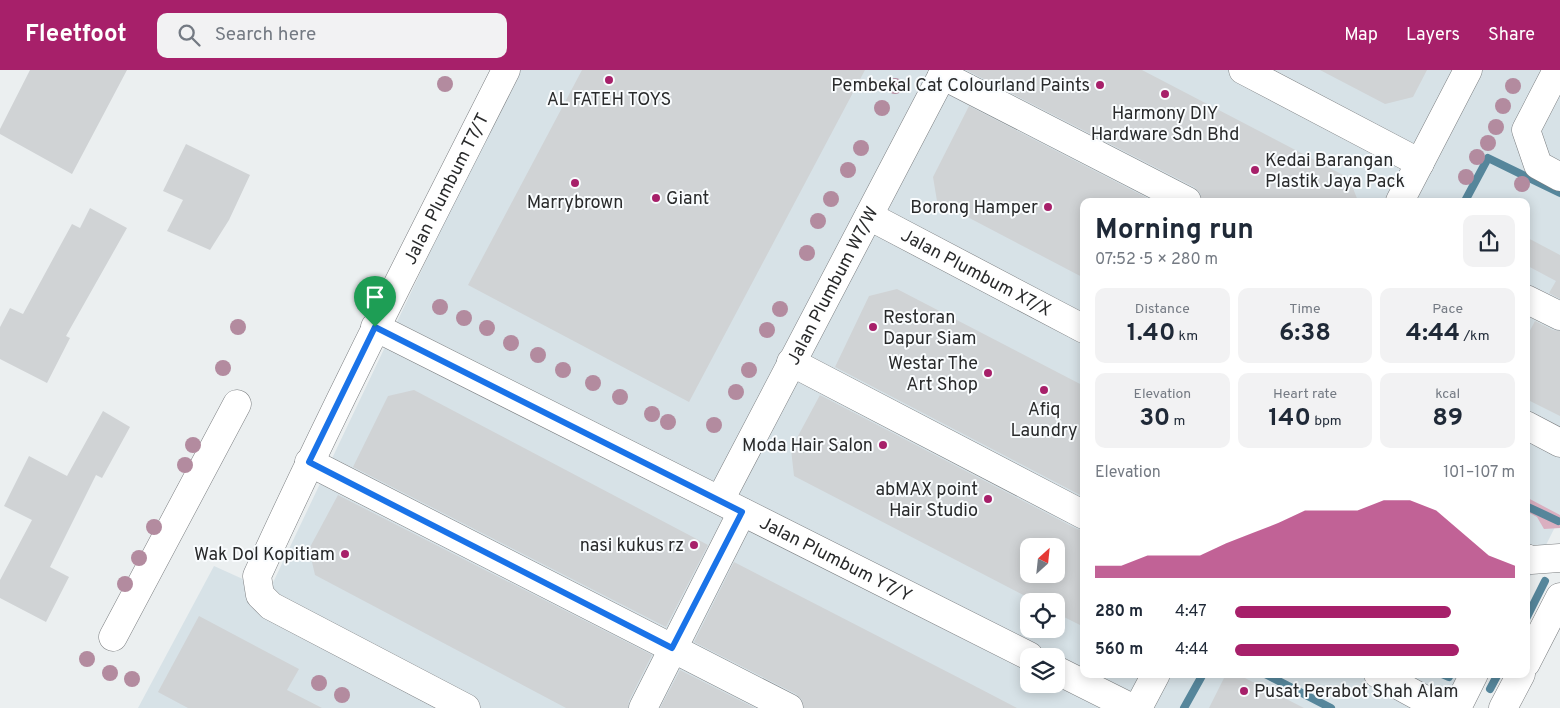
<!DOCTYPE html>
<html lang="en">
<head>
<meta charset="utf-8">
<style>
  :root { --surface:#fff; --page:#f2f2f3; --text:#1f2937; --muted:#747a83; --accent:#a7206a }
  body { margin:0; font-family:Overpass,sans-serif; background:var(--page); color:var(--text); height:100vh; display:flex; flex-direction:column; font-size:19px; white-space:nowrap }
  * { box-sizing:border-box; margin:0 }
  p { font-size:16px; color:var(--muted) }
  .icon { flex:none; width:28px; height:28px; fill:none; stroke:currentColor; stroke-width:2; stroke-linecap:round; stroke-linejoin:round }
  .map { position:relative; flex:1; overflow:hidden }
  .panel { position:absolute; left:1080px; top:128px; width:450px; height:480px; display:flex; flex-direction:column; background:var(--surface); border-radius:10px; box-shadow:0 2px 12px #0003 }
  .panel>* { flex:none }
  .needle { width:32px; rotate:27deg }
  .controls { position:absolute; left:1020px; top:468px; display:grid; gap:10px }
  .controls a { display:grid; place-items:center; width:45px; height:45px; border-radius:10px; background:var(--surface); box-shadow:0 2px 12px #0003; font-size:25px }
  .pin { position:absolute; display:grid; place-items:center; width:42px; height:42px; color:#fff; margin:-51px -21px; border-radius:50% 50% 50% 0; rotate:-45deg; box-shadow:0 0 5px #0007 }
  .pin .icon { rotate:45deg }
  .round { display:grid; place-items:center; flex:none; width:52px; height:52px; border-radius:10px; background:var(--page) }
  .head { display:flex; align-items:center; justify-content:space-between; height:85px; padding:0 15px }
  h1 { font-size:28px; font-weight:700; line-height:38px }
  .figures { display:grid; grid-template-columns:repeat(3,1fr); gap:8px; height:85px; padding:5px 15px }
  .figures div { display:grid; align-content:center; border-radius:10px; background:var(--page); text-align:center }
  .figures b { font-size:25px; font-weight:700 }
  .figures small { font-size:14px; font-weight:400 }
  .figures p { font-size:14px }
  .chart { height:140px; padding:10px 15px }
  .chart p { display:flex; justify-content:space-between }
  .chart svg { width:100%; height:90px; margin-top:5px; fill:var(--accent); opacity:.7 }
  ul { padding:0 15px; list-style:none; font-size:16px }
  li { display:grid; grid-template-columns:80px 60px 1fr; align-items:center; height:38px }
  li i { height:12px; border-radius:6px; background:var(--accent) }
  header { display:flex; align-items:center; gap:30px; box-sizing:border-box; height:70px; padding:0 25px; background:var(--accent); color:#fff }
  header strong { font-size:24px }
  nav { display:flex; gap:28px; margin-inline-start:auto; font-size:18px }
  .search { width:350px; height:45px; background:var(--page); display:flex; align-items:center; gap:12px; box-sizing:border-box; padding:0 18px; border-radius:10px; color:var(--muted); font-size:19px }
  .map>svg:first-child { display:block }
</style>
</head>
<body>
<header>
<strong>Fleetfoot</strong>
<div class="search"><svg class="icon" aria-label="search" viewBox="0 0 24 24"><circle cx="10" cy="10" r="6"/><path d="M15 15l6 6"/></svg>Search here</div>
<nav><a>Map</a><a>Layers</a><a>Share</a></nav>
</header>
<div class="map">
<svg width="1560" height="638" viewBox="0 0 1560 638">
  <rect width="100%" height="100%" fill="#ebeff0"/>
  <path fill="#d7e2e7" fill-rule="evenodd" d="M520 0H1560V447L1526 515V131H1084V604H1482L1465 638H138L214 496 269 521 463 113ZM1029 476H1056V504H1029ZM1029 531H1056V559H1029ZM1029 586H1056V614H1029Z"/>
  <path fill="#daafc0" d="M1526 427 1560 445V458L1544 459 1537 447 1526 441Z"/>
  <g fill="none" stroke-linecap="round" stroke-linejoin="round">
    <path stroke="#56869b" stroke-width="8" d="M1465 131 1488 88 1560 123
      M1526 436 1558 451
      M1526 549 1545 511
      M1265 604 1331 638
      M1442 604 1449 607 1450 604
      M1490 619 1498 604
      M1184 638 1203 604"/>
  </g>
  <path fill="#d0d3d5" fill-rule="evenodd" d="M30 0H127L72 104 0 64V59Z
    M582 0H865L689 332 468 215Z
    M966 0H1142L1349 108 1358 131H1202L1200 123 1194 117Z
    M1320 0H1427L1413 27 1385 34Z
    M969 36 1153 131H1084V208L937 131 933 107Z
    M186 74 250 105 229 150 210 180 167 161 183 130 163 121Z
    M90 138 127 158 66 266 70 268 47 313 0 289V257L10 238 23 244 72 154 80 158Z
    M1526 167 1560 185V229L1549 223 1556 211 1526 195Z
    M897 219 1084 316V427L835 297 869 226Z
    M1535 251 1553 260 1560 261V346L1526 329V268Z
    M414 320 708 475 666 557 353 397 388 326Z
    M820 325 1077 459 1084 460V557L1056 543V531H1035L794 406 791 379ZM1029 476H1056V504H1029Z
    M103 341 130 357 102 408 96 405 50 497 69 507 46 552 0 528V510L32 450 4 436 29 386 67 406Z
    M338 425 652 585 629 631 628 638H566L315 505 309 479Z
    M734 492 969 613 1017 638H804L802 630 796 624 694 572Z
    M199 546 299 599 287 620 322 638H188L158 622Z
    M680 600 755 638H660Z
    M1226 604H1237L1304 638H1209Z"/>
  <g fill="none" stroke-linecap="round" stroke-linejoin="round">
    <defs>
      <g id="minor">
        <path d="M1243 0 1420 93"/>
        <path d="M1557 0 1526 60 1538 95 1560 107"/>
        <path d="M942 5 1187 131"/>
        <path d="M1400 131 1468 0"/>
        <path id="s1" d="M869 146 1084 259"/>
        <path d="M1526 229 1560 246"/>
        <path id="s2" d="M375 257 1029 586"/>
        <path d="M791 292 1084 445"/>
        <path d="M1526 355 1560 373"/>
        <path d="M309 392 789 638"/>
        <path id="s3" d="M720 430 945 0"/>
        <path d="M1526 488 1531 490 1560 488"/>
        <path d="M113 567 237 334"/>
        <path d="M1526 593 1560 527"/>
        <path d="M1056 600 1132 638"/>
        <path d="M1378 604 1440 638"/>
        <path id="s4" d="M466 638 271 536 260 525 257 506C335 335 421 168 506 0"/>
        <path d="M643 638 742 442"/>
        <path d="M1138 638 1156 604"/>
        <path d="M1457 638 1474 604"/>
        <path d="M1503 638 1521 604"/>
      </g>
    </defs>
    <use href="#minor" stroke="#7b7e80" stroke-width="29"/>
    <use href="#minor" stroke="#fff" stroke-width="28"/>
  </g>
  <g fill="#b38b9f">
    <circle cx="445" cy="14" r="8"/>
    <circle cx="895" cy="16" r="8"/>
    <circle cx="1513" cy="16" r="8"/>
    <circle cx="1503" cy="36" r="8"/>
    <circle cx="882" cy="38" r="8"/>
    <circle cx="1496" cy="57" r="8"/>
    <circle cx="1488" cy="73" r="8"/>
    <circle cx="861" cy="78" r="8"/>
    <circle cx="1477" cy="87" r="8"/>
    <circle cx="848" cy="100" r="8"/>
    <circle cx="1466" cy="107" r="8"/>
    <circle cx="1522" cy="114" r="8"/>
    <circle cx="831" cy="129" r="8"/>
    <circle cx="818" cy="151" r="8"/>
    <circle cx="807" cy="183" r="8"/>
    <circle cx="440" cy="237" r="8"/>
    <circle cx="780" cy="239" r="8"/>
    <circle cx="464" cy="248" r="8"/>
    <circle cx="238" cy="257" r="8"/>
    <circle cx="487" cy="258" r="8"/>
    <circle cx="767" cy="260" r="8"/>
    <circle cx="511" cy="273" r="8"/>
    <circle cx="538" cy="285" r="8"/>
    <circle cx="223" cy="298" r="8"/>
    <circle cx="563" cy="300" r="8"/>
    <circle cx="749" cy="300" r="8"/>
    <circle cx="593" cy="313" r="8"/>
    <circle cx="736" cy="322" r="8"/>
    <circle cx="620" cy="327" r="8"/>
    <circle cx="652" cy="344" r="8"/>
    <circle cx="668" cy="352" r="8"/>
    <circle cx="714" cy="355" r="8"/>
    <circle cx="193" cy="375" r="8"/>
    <circle cx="185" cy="395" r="8"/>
    <circle cx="154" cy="457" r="8"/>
    <circle cx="139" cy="488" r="8"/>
    <circle cx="125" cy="514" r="8"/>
    <circle cx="87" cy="589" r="8"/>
    <circle cx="110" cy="603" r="8"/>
    <circle cx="132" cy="609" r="8"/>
    <circle cx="319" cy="613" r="8"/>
    <circle cx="342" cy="625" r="8"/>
  </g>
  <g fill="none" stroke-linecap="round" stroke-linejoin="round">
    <defs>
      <path id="route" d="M375 257 742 442 672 578 309 392Z"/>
    </defs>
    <use href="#route" stroke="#fff" stroke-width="10"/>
    <use href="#route" stroke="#1a73e8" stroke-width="6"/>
  </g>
  <g fill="#a7206a" stroke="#f9fcfe" stroke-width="2">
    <circle cx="609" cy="10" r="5"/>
    <circle cx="1100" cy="15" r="5"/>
    <circle cx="1165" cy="24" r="5"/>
    <circle cx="1255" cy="100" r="5"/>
    <circle cx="575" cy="113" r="5"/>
    <circle cx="656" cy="128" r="5"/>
    <circle cx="1048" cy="137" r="5"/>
    <circle cx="873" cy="257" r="5"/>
    <circle cx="988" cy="303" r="5"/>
    <circle cx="1044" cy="320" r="5"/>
    <circle cx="883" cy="375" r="5"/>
    <circle cx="988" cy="429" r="5"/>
    <circle cx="694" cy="475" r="5"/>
    <circle cx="345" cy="484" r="5"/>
    <circle cx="1244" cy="621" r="5"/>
  </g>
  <g text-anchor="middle" stroke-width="4" stroke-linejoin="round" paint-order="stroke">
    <g font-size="18" fill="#292a2b" stroke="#f9fcfe" text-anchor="end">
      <text x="1090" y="21">Pembekal Cat Colourland Paints</text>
      <text x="609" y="35" text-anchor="middle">AL FATEH TOYS</text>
      <text x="1165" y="49" text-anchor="middle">Harmony DIY<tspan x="1165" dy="21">Hardware Sdn Bhd</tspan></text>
      <text x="1265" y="96" text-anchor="start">Kedai Barangan<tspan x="1265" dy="21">Plastik Jaya Pack</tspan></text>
      <text x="666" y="134" text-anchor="start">Giant</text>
      <text x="575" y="138" text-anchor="middle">Marrybrown</text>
      <text x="1038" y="143">Borong Hamper</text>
      <text x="883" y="253" text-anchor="start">Restoran<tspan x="883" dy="21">Dapur Siam</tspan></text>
      <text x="978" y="299">Westar The<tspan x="978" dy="21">Art Shop</tspan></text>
      <text x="1044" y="345" text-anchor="middle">Afiq<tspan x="1044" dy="21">Laundry</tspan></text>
      <text x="873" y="381">Moda Hair Salon</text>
      <text x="978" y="425">abMAX point<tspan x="978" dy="21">Hair Studio</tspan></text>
      <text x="684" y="481">nasi kukus rz</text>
      <text x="335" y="490">Wak Dol Kopitiam</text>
      <text x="1254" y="627" text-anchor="start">Pusat Perabot Shah Alam</text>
    </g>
    <g font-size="18" fill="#292a2b" stroke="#f9fcfe">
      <text dy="6" stroke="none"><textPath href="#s4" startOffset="686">Jalan Plumbum T7/T</textPath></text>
      <text dy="6" stroke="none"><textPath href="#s1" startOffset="121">Jalan Plumbum X7/X</textPath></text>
      <text dy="6" stroke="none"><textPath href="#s3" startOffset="242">Jalan Plumbum W7/W</textPath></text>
      <text dy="6" stroke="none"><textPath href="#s2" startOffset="516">Jalan Plumbum Y7/Y</textPath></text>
    </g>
  </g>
</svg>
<div class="controls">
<a><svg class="needle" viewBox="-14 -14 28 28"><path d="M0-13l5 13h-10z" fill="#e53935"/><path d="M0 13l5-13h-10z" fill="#747a83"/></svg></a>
<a><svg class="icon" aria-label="locate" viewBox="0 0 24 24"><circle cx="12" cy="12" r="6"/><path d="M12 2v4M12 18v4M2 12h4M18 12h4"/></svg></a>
<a><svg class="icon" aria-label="layers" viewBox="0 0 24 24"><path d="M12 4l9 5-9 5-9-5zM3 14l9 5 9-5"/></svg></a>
</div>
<div class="pin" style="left:375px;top:257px;background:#1e9e55"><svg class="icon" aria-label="arrive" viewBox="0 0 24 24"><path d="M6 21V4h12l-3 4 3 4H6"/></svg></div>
<section class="panel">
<div class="head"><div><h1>Morning run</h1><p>07:52 · 5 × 280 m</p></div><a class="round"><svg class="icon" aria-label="share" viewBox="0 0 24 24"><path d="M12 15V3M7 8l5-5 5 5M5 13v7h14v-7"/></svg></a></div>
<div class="figures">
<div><p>Distance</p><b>1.40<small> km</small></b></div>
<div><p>Time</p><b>6:38</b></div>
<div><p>Pace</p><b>4:44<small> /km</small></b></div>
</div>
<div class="figures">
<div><p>Elevation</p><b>30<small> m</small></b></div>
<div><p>Heart rate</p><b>140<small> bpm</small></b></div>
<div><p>kcal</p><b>89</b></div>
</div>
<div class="chart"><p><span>Elevation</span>101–107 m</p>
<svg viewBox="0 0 160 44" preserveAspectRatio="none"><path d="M0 44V38L10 38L20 33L30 33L40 33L50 27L60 22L70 17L80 11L90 11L100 11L110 6L120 6L130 11L140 22L150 33L160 38V44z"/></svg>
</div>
<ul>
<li><b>280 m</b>4:47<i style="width:77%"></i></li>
<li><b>560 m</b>4:44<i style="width:80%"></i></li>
</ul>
</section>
</div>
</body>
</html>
